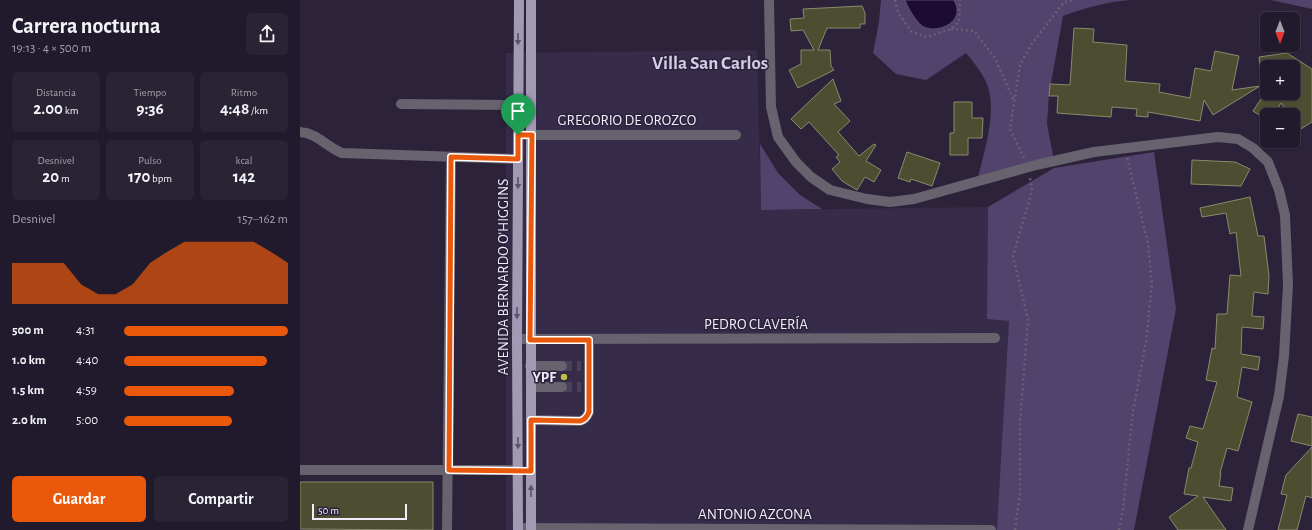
<!DOCTYPE html>
<html lang="es">
<head>
<meta charset="utf-8">
<style>
  :root { --surface:#211a2c; --page:#292334; --text:#f1f3f6; --muted:#a2a1a9; --line:#3e3848; --accent:#ea580c }
  body { margin:0; font-family:"Alegreya Sans",sans-serif; background:var(--page); color:var(--text); height:100vh; display:flex; flex-direction:column; font-size:15px; white-space:nowrap }
  * { box-sizing:border-box; margin:0 }
  p { font-size:13px; color:var(--muted) }
  .icon { flex:none; width:22px; height:22px; fill:none; stroke:currentColor; stroke-width:2; stroke-linecap:round; stroke-linejoin:round }
  .map { position:relative; flex:1; overflow:hidden }
  .details { display:flex; flex-direction:column; background:var(--surface); width:300px }
  .details>* { flex:none }
  .needle { width:26px; rotate:180deg }
  .tools { position:absolute; left:960px; top:12px; display:grid; gap:8px }
  .tools a { display:grid; place-items:center; width:40px; height:40px; border-radius:6px; background:var(--surface); box-shadow:0 1px 3px #0004,0 0 0 1px var(--line); font-size:20px }
  .scale { position:absolute; left:12px; bottom:10px; width:95px; box-sizing:border-box; padding-left:4px; border:2px solid #f1ecfc; border-top:0; font-size:11px; line-height:14px; white-space:nowrap; color:#f1ecfc; -webkit-text-stroke:3px #2c233b; paint-order:stroke }
  .pin { position:absolute; display:grid; place-items:center; width:34px; height:34px; color:#fff; margin:-41px -17px; border-radius:50% 50% 50% 0; rotate:-45deg; box-shadow:0 0 4px #0007 }
  .pin .icon { rotate:45deg }
  .round { display:grid; place-items:center; flex:none; width:42px; height:42px; border-radius:6px; background:var(--page) }
  .head { display:flex; align-items:center; justify-content:space-between; height:68px; padding:0 12px }
  h1 { font-size:22px; font-weight:600; line-height:30px }
  .figures { display:grid; grid-template-columns:repeat(3,1fr); gap:6px; height:68px; padding:4px 12px }
  .figures div { display:grid; align-content:center; border-radius:6px; background:var(--page); text-align:center }
  .figures b { font-size:17px; font-weight:600 }
  .figures small { font-size:11px; font-weight:400 }
  .figures p { font-size:11px }
  .chart { height:112px; padding:8px 12px }
  .chart p { display:flex; justify-content:space-between }
  .chart svg { width:100%; height:72px; margin-top:4px; fill:var(--accent); opacity:.7 }
  .cta { display:flex; gap:8px; margin-top:auto; padding:8px 12px }
  .cta a { flex:1; height:46px; border-radius:6px; background:var(--accent); color:#fff; font-size:16px; font-weight:600; line-height:46px; text-align:center }
  .cta a+a { background:var(--page); color:var(--text) }
  ul { padding:0 12px; list-style:none; font-size:13px }
  li { display:grid; grid-template-columns:64px 48px 1fr; align-items:center; height:30px }
  li i { height:10px; border-radius:5px; background:var(--accent) }
  main { display:flex; flex:1; min-height:0 }
  .map>svg:first-child { display:block }
</style>
</head>
<body>
<main>
<section class="details">
<div class="head"><div><h1>Carrera nocturna</h1><p>19:13 · 4 × 500 m</p></div><a class="round"><svg class="icon" aria-label="share" viewBox="0 0 24 24"><path d="M12 15V3M7 8l5-5 5 5M5 13v7h14v-7"/></svg></a></div>
<div class="figures">
<div><p>Distancia</p><b>2.00<small> km</small></b></div>
<div><p>Tiempo</p><b>9:36</b></div>
<div><p>Ritmo</p><b>4:48<small> /km</small></b></div>
</div>
<div class="figures">
<div><p>Desnivel</p><b>20<small> m</small></b></div>
<div><p>Pulso</p><b>170<small> bpm</small></b></div>
<div><p>kcal</p><b>142</b></div>
</div>
<div class="chart"><p><span>Desnivel</span>157–162 m</p>
<svg viewBox="0 0 160 44" preserveAspectRatio="none"><path d="M0 44V19L10 19L20 19L30 19L40 32L50 38L60 38L70 32L80 19L90 12L100 6L110 6L120 6L130 6L140 6L150 12L160 19V44z"/></svg>
</div>
<ul>
<li><b>500 m</b>4:31<i style="width:100%"></i></li>
<li><b>1.0 km</b>4:40<i style="width:87%"></i></li>
<li><b>1.5 km</b>4:59<i style="width:67%"></i></li>
<li><b>2.0 km</b>5:00<i style="width:66%"></i></li>
</ul>
<div class="cta"><a>Guardar</a><a>Compartir</a></div>
</section>
<div class="map">
<svg width="1012" height="530" viewBox="0 0 1012 530">
  <rect width="100%" height="100%" fill="#2c233b"/>
  <path fill="#362b48" d="M457 50 461 210 688 207 687 319 709 321 708 530H206V53Z"/>
  <path fill="#52436c" d="M581 0H831C810 1 784 8 763 16L749 94 747 124 754 161 677 181C684 152 700 105 684 78 679 69 672 60 666 53L626 80 596 74 573 53 579 22Z
    M971 0H1012V9Z
    M460 144 478 173 500 195 522 209 461 210Z
    M854 152 876 309 834 530H697L709 321 687 319 688 207 754 168Z"/>
  <path fill="#1c0b32" stroke="#5c4e6f" d="M605 0H654C655 3 657 6 657 9 659 25 634 34 622 26 615 20 608 8 605 0Z"/>
  <path fill="#4d4d31" stroke="#898a6c" d="M562 6 565 13V24H560V28H527L518 50H530L531 66 534 70 498 88 489 70 501 64V50H514L503 30 491 31 490 19 504 18 503 9Z
    M774 28 794 29 793 42 827 45 825 81 860 84 859 92 890 98 895 68 911 71 915 51 939 56 932 90 960 86 913 115 904 100 900 121 848 112V117L836 116 837 109 812 107 811 117 757 113 758 96H749L750 84 770 85Z
    M987 53 1012 69V122L999 130 993 121V115H989L981 103 974 115H967V120L953 111 965 93H993V67H960L959 57Z
    M533 79 541 101 534 104 550 121 538 132 559 156 574 144 576 145 566 161 581 170 574 182 565 177 557 190 542 181 532 169 540 162 536 157 539 155 509 122 501 129 491 119Z
    M654 102H672V118H683L682 138H668V155H650V133H654Z
    M607 152 640 163 632 186 611 179 610 182 598 178Z
    M892 160 935 162 950 169 941 186 891 184Z
    M950 197 958 236H964L969 276 968 294 954 292 952 316 964 317 963 329 942 327 941 354 960 357 958 370 942 367 937 397 952 402 938 451 927 448 920 473H921L919 486 933 488 931 501 903 497 926 530H878L869 517 898 496 884 494 889 468H891L898 442 886 438 890 426 903 429 917 382 906 380 912 348 915 349 917 314H927L930 275 941 276 936 232 930 234 926 213 902 217 900 208Z
    M998 414 1012 417V446L991 441Z
    M1012 447V498L1006 496 997 530H978L987 495 981 494 986 475Z
    M0 482H133V530L0 529Z"/>
  <g fill="none" stroke-linecap="round" stroke-linejoin="round">
    <path stroke="#4a4158" stroke-width="10" stroke-dasharray="10 5" stroke-linecap="butt" d="M262 366H281
      M262 387H281"/>
    <path stroke="#686076" stroke-width="2.5" stroke-dasharray="2 3" stroke-linecap="butt" d="M595 0 598 13 612 32 627 37 651 29 659 22 660 0
      M651 29 674 31 695 58 714 101
      M724 158 710 129 720 65 731 45 764 2 774 0
      M715 530 720 493V422L728 319 713 256 732 191 730 178
      M819 530 823 509 833 411 846 342 852 284 848 244 827 157"/>
    <path stroke="#66626e" stroke-width="10" d="M469 0 471 107 478 137 496 162 511 177 530 190 567 199 590 202 614 199 736 165 794 152 918 137 938 139 953 148 968 162 979 190 985 215 988 285 984 356 979 396 948 530
      M101 104 218 105
      M0 132C17 133 27 147 42 153L218 159
      M218 135H436
      M217 339 695 338
      M230 366H262
      M231 387H262
      M231 420 280 421C285 420 287 417 289 412V339
      M0 470H218
      M218 528 691 530
      M147 530 151 157"/>
    <path stroke="#a29ab3" stroke-width="10" d="M218 530 217 339 219 0
      M231 530V0"/>
  </g>
  <defs><path id="oneway-solid" d="M-6-.8H1V-3.2L6.5 0L1 3.2V.8H-6Z"/></defs>
  <g fill="#5b536b">
    <use href="#oneway-solid" transform="translate(218 39) rotate(90)"/>
    <use href="#oneway-solid" transform="translate(218 183) rotate(90)"/>
    <use href="#oneway-solid" transform="translate(217 313) rotate(90)"/>
    <use href="#oneway-solid" transform="translate(218 443) rotate(90)"/>
    <use href="#oneway-solid" transform="translate(231 491) rotate(-90)"/>
  </g>
  <g fill="none" stroke-linecap="round" stroke-linejoin="round">
    <defs>
      <path id="route" d="M218 135H232L230 340H289V412C287 417 285 420 280 421L231 420V471L149 470 151 157 218 159Z"/>
    </defs>
    <use href="#route" stroke="#fff" stroke-width="8"/>
    <use href="#route" stroke="#ea580c" stroke-width="5"/>
  </g>
  <circle fill="#bfbe42" stroke="#2c233b" stroke-width="1.5" cx="264" cy="377" r="4"/>
  <g text-anchor="middle" stroke-width="3" stroke-linejoin="round" paint-order="stroke">
    <g font-size="15" fill="#f1ecfc" stroke="#2c233b">
      <text x="327" y="125">GREGORIO DE OROZCO</text>
      <text transform="translate(203 277) rotate(-90)" y="5">AVENIDA BERNARDO O'HIGGINS</text>
      <text x="456" y="329">PEDRO CLAVERÍA</text>
      <text x="455" y="519">ANTONIO AZCONA</text>
    </g>
    <g font-size="15" font-weight="bold" fill="#f1ecfc" stroke="#2c233b" text-anchor="end">
      <text x="256" y="382">YPF</text>
    </g>
    <g font-size="19" font-weight="bold" fill="#d4cae9" stroke="#2c233b">
      <text x="410" y="69">Villa San Carlos</text>
    </g>
  </g>
</svg>
<div class="tools">
<a><svg class="needle" viewBox="-14 -14 28 28"><path d="M0-13l5 13h-10z" fill="#e53935"/><path d="M0 13l5-13h-10z" fill="#a2a1a9"/></svg></a>
<a>+</a>
<a>−</a>
</div>
<div class="scale">50 m</div>
<div class="pin" style="left:218px;top:135px;background:#1e9e55"><svg class="icon" aria-label="arrive" viewBox="0 0 24 24"><path d="M6 21V4h12l-3 4 3 4H6"/></svg></div>
</div>
</main>
</body>
</html>
